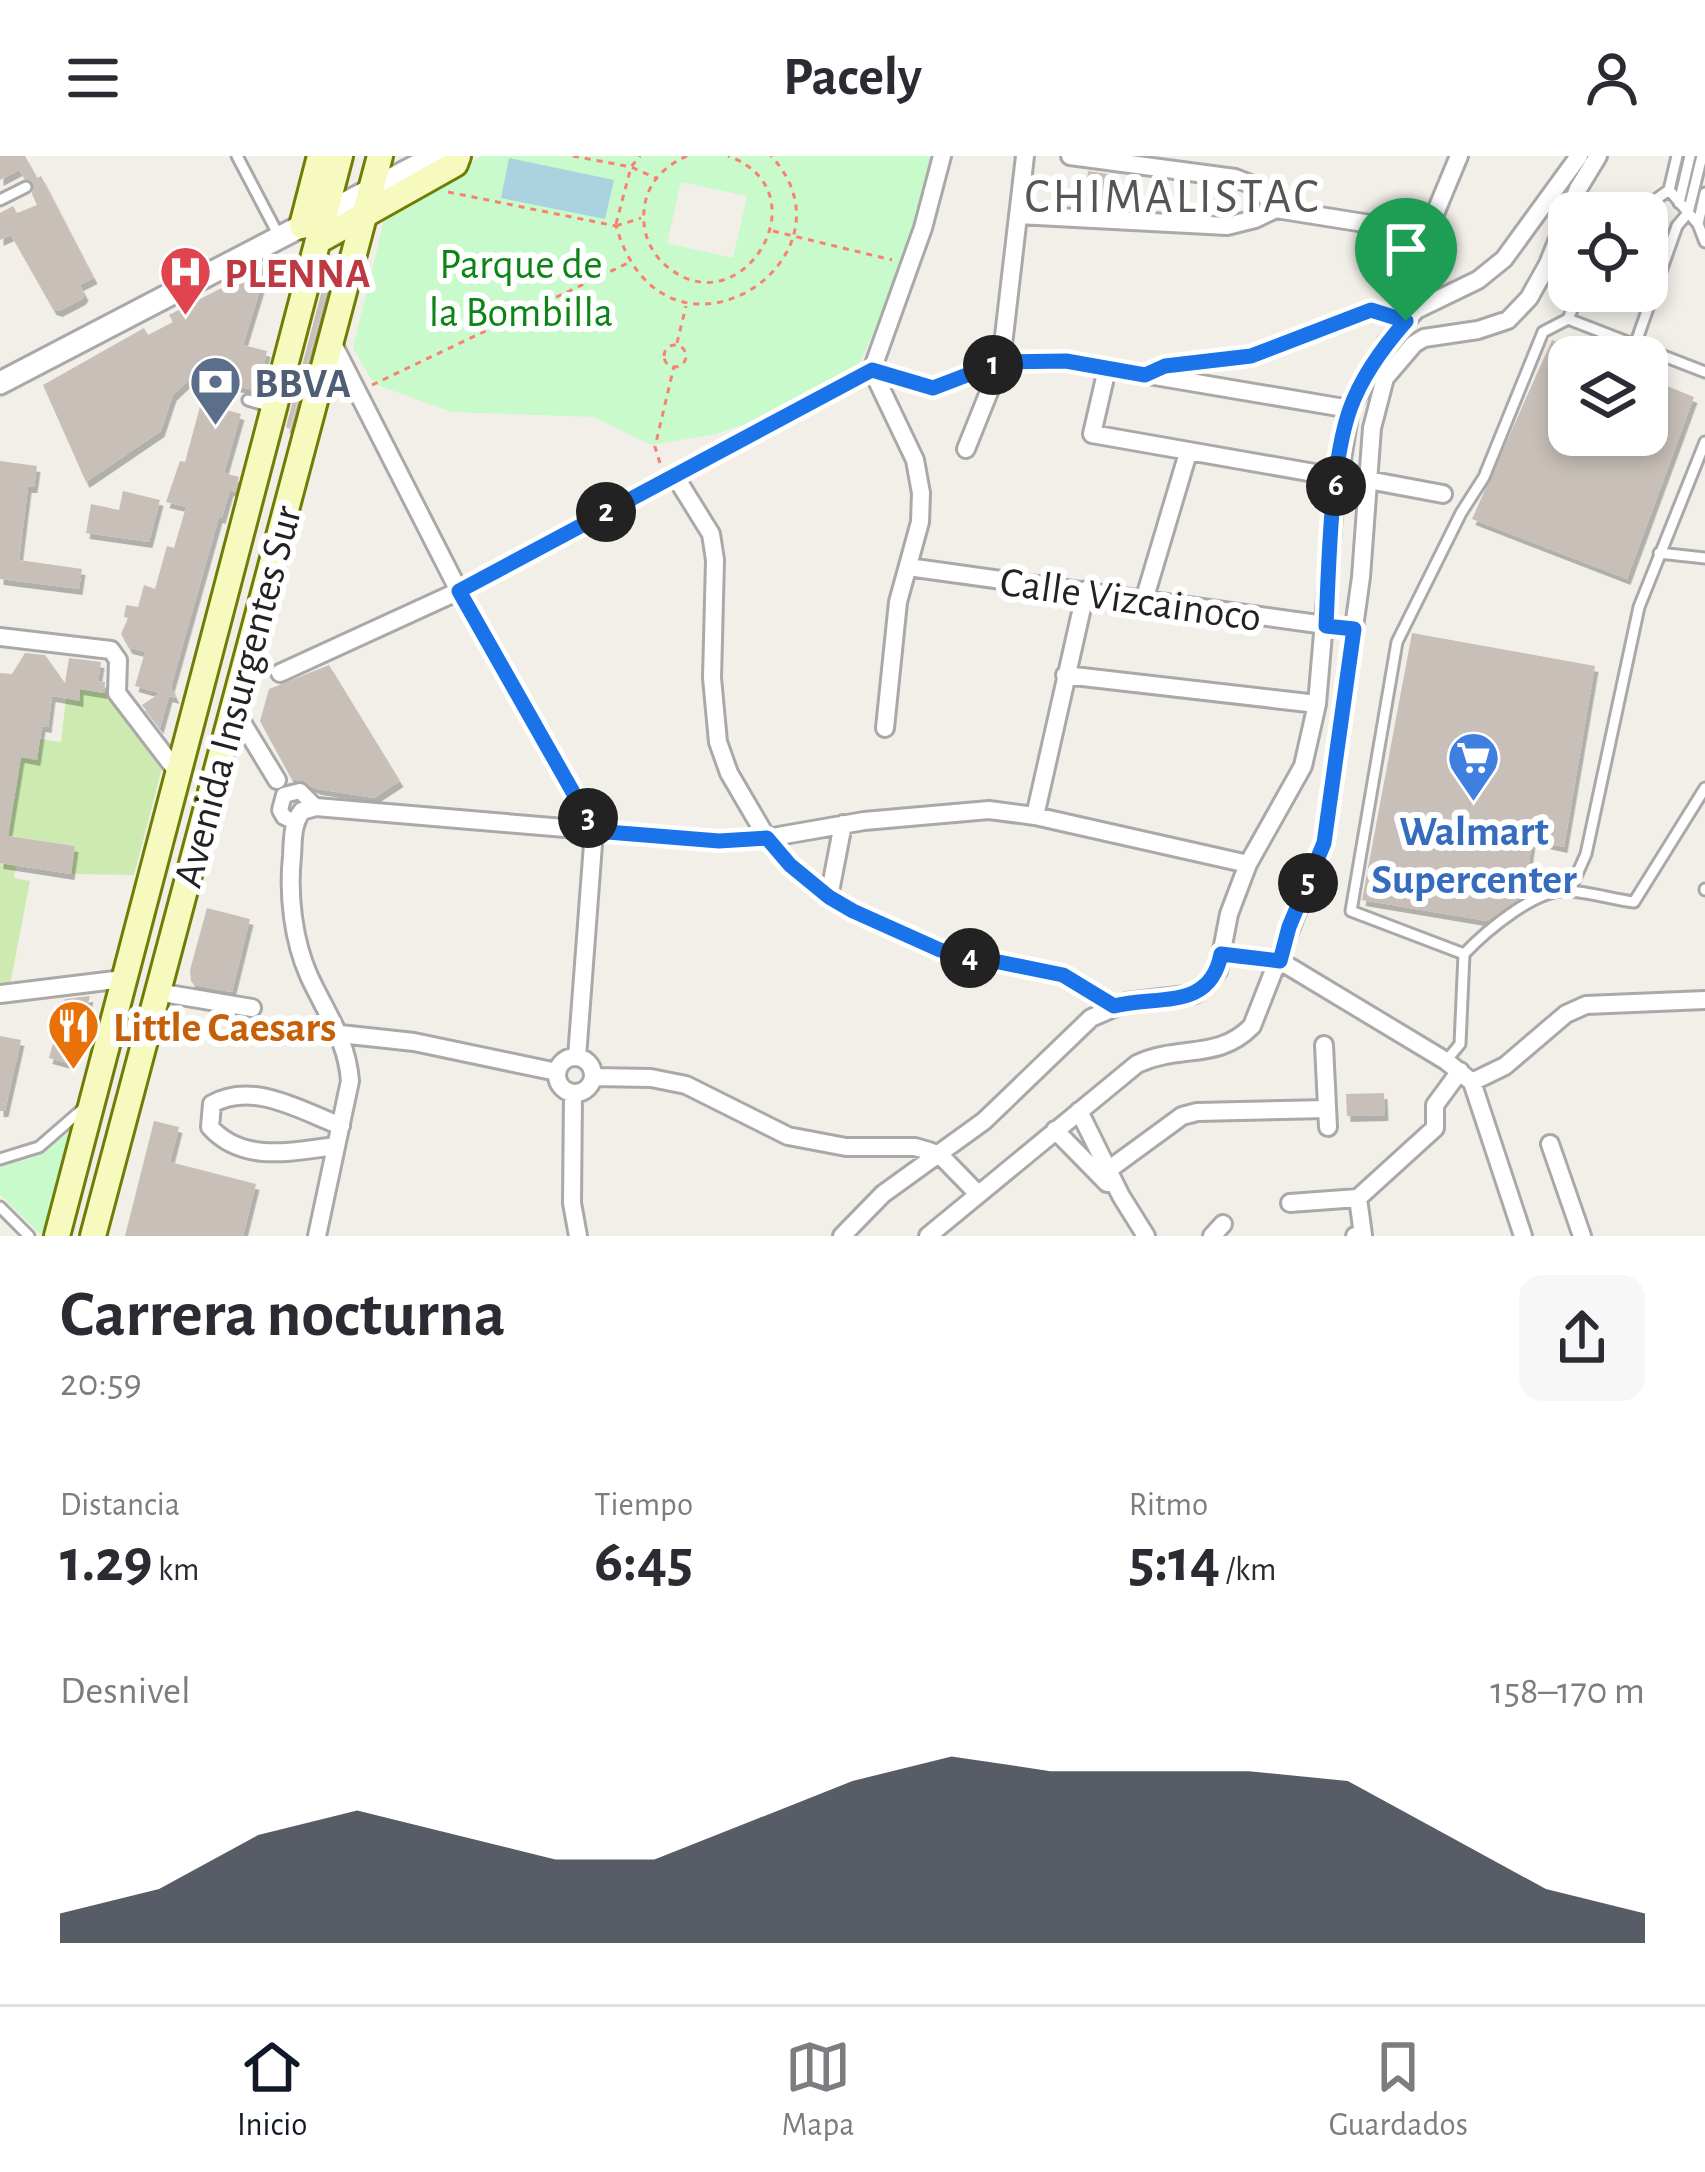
<!DOCTYPE html>
<html lang="es">
<head>
<meta charset="utf-8">
<style>
  :root { --surface:#fff; --page:#f7f7f7; --text:#2b2b33; --muted:#7c7c81; --line:#e1e1e2; --accent:#111827 }
  body { margin:0; font-family:"Alegreya Sans",sans-serif; background:var(--page); color:var(--text); height:100vh; display:flex; flex-direction:column; font-size:45px; white-space:nowrap }
  * { box-sizing:border-box; margin:0 }
  p { font-size:39px; color:var(--muted) }
  .icon { flex:none; width:66px; height:66px; fill:none; stroke:currentColor; stroke-width:2; stroke-linecap:round; stroke-linejoin:round }
  .map { position:relative; height:1080px; overflow:hidden }
  .details { display:flex; flex-direction:column; background:var(--surface); flex:1 }
  .details>* { flex:none }
  .buttons { position:absolute; left:1548px; top:36px; display:grid; gap:24px }
  .buttons a { display:grid; place-items:center; width:120px; height:120px; border-radius:24px; background:var(--surface); box-shadow:0 6px 18px #0003; font-size:60px }
  .pin { position:absolute; display:grid; place-items:center; width:102px; height:102px; color:#fff; margin:-123px -51px; border-radius:50% 50% 50% 0; rotate:-45deg; box-shadow:0 0 12px #0007 }
  .pin .icon { rotate:45deg }
  .km { position:absolute; width:60px; height:60px; margin:-30px; border-radius:50%; background:#222; color:#fff; font-size:33px; line-height:60px; text-align:center }
  .round { display:grid; place-items:center; flex:none; width:126px; height:126px; border-radius:24px; background:var(--page) }
  .head { display:flex; align-items:center; justify-content:space-between; height:204px; padding:0 60px }
  h1 { font-size:66px; font-weight:700; line-height:90px }
  .figures { display:grid; grid-template-columns:repeat(3,1fr); gap:18px; height:204px; padding:12px 60px }
  .figures div { display:grid; align-content:center }
  .figures b { font-size:60px; font-weight:700 }
  .figures small { font-size:33px; font-weight:400 }
  .figures p { font-size:33px }
  .chart { height:336px; padding:24px 60px }
  .chart p { display:flex; justify-content:space-between }
  .chart svg { width:100%; height:216px; margin-top:12px; fill:var(--accent); opacity:.7 }
  header { display:flex; justify-content:space-between; align-items:center; height:156px; padding:0 60px; background:var(--surface); font-size:54px; font-weight:700 }
  .dock { display:flex; justify-content:space-around; align-items:center; height:168px; border-top:3px solid var(--line); background:var(--surface); font-size:33px; color:var(--muted) }
  .dock a { display:grid; justify-items:center; gap:6px }
  .dock .on { color:var(--accent) }
  .map>svg:first-child { display:block }
</style>
</head>
<body>
<header><svg class="icon" aria-label="menu" viewBox="0 0 24 24"><path d="M4 6h16M4 12h16M4 18h16"/></svg>Pacely<svg class="icon" aria-label="person" viewBox="0 0 24 24"><circle cx="12" cy="8" r="4"/><path d="M4 21q1-7 8-7t8 7"/></svg></header>
<div class="map">
<svg width="1705" height="1080" viewBox="0 0 1705 1080">
  <defs>
    <filter id="shadow"><feDropShadow dx="3.5" dy="6" stdDeviation="0" flood-color="#0004"/></filter>
  </defs>
  <rect width="100%" height="100%" fill="#f2efe9"/>
  <path fill="#cdebb0" d="M80 533 110 538 162 612 134 719 71 718 75 690 8 680 21 601 37 603 40 583 61 586 66 542 79 544Z
    M0 707 16 710 14 722 30 725 10 829H0Z"/>
  <path fill="#c8facc" fill-rule="evenodd" d="M482 0H935L898 124 859 208 748 267 716 278 651 289 594 261 452 256 374 228 353 192 387 52ZM681 26 747 40 733 102 667 87Z
    M67 978 74 980 42 1080 0 1039V1009L31 1003Z"/>
  <path fill="#aad3df" d="M509 2 614 24 605 63 501 42Z"/>
  <path fill="#c7bfb8" filter="url(#shadow)" d="M0 0H25L37 22 41 20 94 122 80 129 85 139 82 143 59 155 53 153 11 79 0 84V57L13 50 17 57 37 49 32 38 33 26 24 22 19 14 0 24Z
    M1088 15 1115 19 1110 51 1083 50Z
    M268 108 243 189 267 195 258 235 208 224 214 200 173 239 161 275 86 326 43 229 144 172 148 179 173 166 169 159Z
    M327 115 332 116 290 273 286 271Z
    M1552 184 1594 201H1569V279H1647V222L1694 241 1627 423 1472 363Z
    M201 247 241 258 224 317 239 321 235 336 230 334 222 362 219 361 171 531 176 542 169 540 160 572 142 549 160 537 135 530 145 496 129 492 121 478 128 462 124 461 126 449 138 451 144 429 155 433 167 390 174 392 186 351 166 346 180 305 185 306Z
    M0 305 37 310 34 331H28L19 404 82 413 79 433 0 423Z
    M123 335 160 344 149 386 86 377 91 348 119 354Z
    M1412 477 1595 510 1564 691 1532 684 1525 738 1487 765 1362 744Z
    M25 497 45 499 65 527 69 502 101 506 98 525 105 526 104 537 80 533V545L52 540 48 571 42 570 37 604 21 601 8 680 75 690 71 718 0 707V517L12 518Z
    M329 509 400 625 374 642 318 633 291 622 260 565 269 533Z
    M207 752 250 763 232 836 194 829 191 825 190 814Z
    M90 840 71 908 49 902 65 843Z
    M0 880 21 884 5 955H0Z
    M1384 937 1385 959 1347 960 1346 938Z
    M154 965 179 971 170 1006 256 1028 243 1080H125Z"/>
  <g fill="none" stroke-linecap="round" stroke-linejoin="round">
    <defs>
      <path id="service" d="M237 0 279 80
        M1669 34 1698 68 1705 86
        M0 44 26 31
        M1679 47 1690 0
        M1637 57 1669 34 1677 0
        M1698 68 1705 37
        M1568 163 1705 216
        M1635 189 1677 70 1688 57 1702 0
        M1150 216 1165 210 1251 200 1363 155 1371 154 1406 165
        M248 244 271 251
        M1659 397 1705 402
        M1705 733V734
        M1570 734 1586 698 1639 451 1705 286
        M1464 798 1351 755 1397 486 1461 357 1484 321 1543 176 1568 163 1580 135
        M1446 905 1460 888 1464 798C1485 776 1536 732 1568 735 1589 736 1612 743 1634 746L1705 632
        M0 1003 39 991 85 951
        M0 1051 29 1080"/>
      <path id="pedestrian" d="M295 666 284 661 280 654 284 639 300 635 316 651"/>
      <path id="minor" d="M1070 0 1235 22 1258 31 1276 53 1427 77
        M1018 59 1227 70 1255 63 1276 53
        M1406 164 1427 77 1459 0
        M331 184 459 435 594 675 577 901
        M1107 213 1092 278 1337 321
        M872 214 933 232 1001 206 1066 205 1350 253
        M872 214 915 304 921 337 920 366 898 446 885 572
        M872 214 923 72 942 0
        M966 293 1001 206 1025 0
        M675 320 711 378 715 404 712 522 718 586 729 617 767 682 790 709 829 741 853 755 940 794 1063 819 1114 850
        M1368 324 1443 338
        M908 411 1354 473
        M1145 441 1188 297
        M0 481 111 494 118 504 117 537 179 618
        M280 517 459 435 872 214
        M1065 519 1317 548
        M232 550 277 624
        M1035 660 1086 434
        M829 741 843 668
        M1280 805 1446 905 1472 926
        M157 836 252 852
        M0 838 123 823
        M340 878 414 886 557 916
        M1324 889 1328 971
        M557 919a18 18 0 1 1 36 0a18 18 0 1 1-36 0Z
        M593 921 651 922 686 929 788 980 846 991H915L929 995 940 999 978 1038
        M1472 926 1505 910 1566 858 1586 849 1705 844
        M1472 926 1523 1080
        M573 937 572 1047 578 1080
        M1079 955 1121 1040 1146 1080
        M1055 974 1107 1027
        M1550 988 1582 1080
        M336 990C293 995 243 1008 210 971L212 948C253 925 300 954 341 970
        M1100 1020 1182 960 1197 956 1327 953
        M1290 1047 1358 1042
        M317 1080 350 925C347 884 326 857 309 820 293 784 288 739 292 700 293 684 292 668 302 655L316 651 719 685 767 682 864 665 989 654 1035 660 1248 708
        M842 1080 883 1038 984 965 1091 862 1127 846 1195 838 1218 815 1229 758 1248 708 1303 610 1317 548 1333 360 1350 253 1386 187 1416 154 1478 124 1504 103 1579 0
        M928 1080 1137 908C1180 888 1218 905 1252 870L1324 687 1361 421 1372 272 1385 222 1414 188 1424 182 1478 174 1508 164 1529 142 1548 108 1578 33 1598 0
        M1212 1080 1223 1068
        M1355 1080 1363 1079 1358 1042 1435 972V949L1460 915"/>
      <path id="tertiary" d="M0 227 436 0"/>
      <path id="secondary" d="M302 70 320 0
        M318 85 455 8 458 0
        M57 1080 340 0
        M93 1080 380 0"/>
    </defs>
    <use href="#service" stroke="#a9a9a9" stroke-width="15"/>
    <use href="#pedestrian" stroke="#a9a9a9" stroke-width="20"/>
    <use href="#minor" stroke="#a9a9a9" stroke-width="22"/>
    <use href="#tertiary" stroke="#a9a9a9" stroke-width="27"/>
    <use href="#secondary" stroke="#707d05" stroke-width="30"/>
    <path stroke="#fa8072" stroke-width="3" stroke-dasharray="6 6" stroke-linecap="butt" d="M573 0 631 11 640 0
      M687 0C663 11 646 28 644 55 642 74 649 93 662 106 737 179 828 36 728 0
      M448 36 616 70C664 235 867 103 771 0
      M616 68 631 11 656 22
      M616 70 641 62
      M773 75 892 104
      M677 187 686 150
      M664 200a11 11 0 1 1 22 0a11 11 0 1 1-22 0Z
      M372 229 628 107
      M660 307 655 291 674 210
      M1235 799 1261 803"/>
    <use href="#service" stroke="#fff" stroke-width="9"/>
    <use href="#pedestrian" stroke="#fff" stroke-width="14"/>
    <use href="#minor" stroke="#fff" stroke-width="16"/>
    <use href="#tertiary" stroke="#fff" stroke-width="21"/>
    <use href="#secondary" stroke="#f7fabf" stroke-width="24"/>
  </g>
  <g fill="none" stroke-linecap="round" stroke-linejoin="round">
    <defs>
      <path id="route" d="M1371 154 1406 165C1384 190 1361 222 1350 253 1330 310 1329 409 1326 470L1354 473 1324 687 1289 771 1280 805 1221 798C1210 855 1158 839 1114 850L1063 819 940 794 853 755 829 741 790 709 767 682 719 685 595 675 459 435 872 214 933 232 1001 206 1066 205 1145 219 1165 210 1251 200Z"/>
    </defs>
    <use href="#route" stroke="#fff" stroke-width="24"/>
    <use href="#route" stroke="#1a73e8" stroke-width="15"/>
  </g>
  <defs>
    <symbol id="hospital-pin" viewBox="-11 -11 22 30"><path d="M0 17L-7.5 6A9.5 9.5 0 1 1 7.5 6Z" fill="#e0444e" stroke="#fff"/><path d="M-5-5h3v3.5h4V-5h3V5h-3V1.5h-4V5h-3Z" fill="#fff"/></symbol>
    <symbol id="bank-pin" viewBox="-11 -11 22 30"><path d="M0 17L-7.5 6A9.5 9.5 0 1 1 7.5 6Z" fill="#5c6f8a" stroke="#fff"/><path d="M-6-4H6V4H-6ZM0-2.3a2.3 2.3 0 1 0 0 4.6a2.3 2.3 0 1 0 0-4.6Z" fill="#fff"/></symbol>
    <symbol id="supermarket-pin" viewBox="-11 -11 22 30"><path d="M0 17L-7.5 6A9.5 9.5 0 1 1 7.5 6Z" fill="#3f7fe0" stroke="#fff"/><path d="M-6-5.5h2.5l.6 2H6L4.5 2H-2.5L-4.4-4H-6ZM-1.5 3.2a1.3 1.3 0 1 0 .1 0ZM3 3.2a1.3 1.3 0 1 0 .1 0Z" fill="#fff"/></symbol>
    <symbol id="restaurant-pin" viewBox="-11 -11 22 30"><path d="M0 17L-7.5 6A9.5 9.5 0 1 1 7.5 6Z" fill="#e8710a" stroke="#fff"/><path d="M-5-6h1v4h1v-4h1v4h1v-4h1v5L-1.5 .5V6h-2V.5L-5-1ZM5-6V6H3V1.5H1.5Q1.5-4 5-6Z" fill="#fff"/></symbol>
  </defs>
  <g fill-rule="evenodd">
    <use href="#hospital-pin" x="156" y="86" width="59" height="81"/>
    <use href="#bank-pin" x="186" y="196" width="59" height="81"/>
    <use href="#supermarket-pin" x="1444" y="572" width="59" height="81"/>
    <use href="#restaurant-pin" x="44" y="840" width="59" height="81"/>
  </g>
  <g text-anchor="middle" stroke-width="12" stroke-linejoin="round" paint-order="stroke">
    <g font-size="42" fill="#0c8416" stroke="#fff">
      <text x="521" y="122">Parque de<tspan x="521" dy="48">la Bombilla</tspan></text>
    </g>
    <g font-size="42" font-weight="bold" fill="#be3a42" stroke="#fff" text-anchor="start">
      <text x="224" y="131">PLENNA</text>
    </g>
    <g font-size="42" font-weight="bold" fill="#4e5e75" stroke="#fff" text-anchor="start">
      <text x="254" y="241">BBVA</text>
    </g>
    <g font-size="42" fill="#222" stroke="#fff">
      <text transform="translate(1131 442) rotate(8)" y="15">Calle Vizcainoco</text>
      <text transform="translate(236 540) rotate(-75)" y="15">Avenida Insurgentes Sur</text>
    </g>
    <g font-size="42" font-weight="bold" fill="#366cbe" stroke="#fff">
      <text x="1474" y="689">Walmart<tspan x="1474" dy="48">Supercenter</tspan></text>
    </g>
    <g font-size="42" font-weight="bold" fill="#c56008" stroke="#fff" text-anchor="start">
      <text x="113" y="885">Little Caesars</text>
    </g>
    <g font-size="48" letter-spacing="3" fill="#555" stroke="#fff">
      <text x="1173" y="56">CHIMALISTAC</text>
    </g>
  </g>
</svg>
<div class="buttons">
<a><svg class="icon" aria-label="locate" viewBox="0 0 24 24"><circle cx="12" cy="12" r="6"/><path d="M12 2v4M12 18v4M2 12h4M18 12h4"/></svg></a>
<a><svg class="icon" aria-label="layers" viewBox="0 0 24 24"><path d="M12 4l9 5-9 5-9-5zM3 14l9 5 9-5"/></svg></a>
</div>
<div class="pin" style="left:1406px;top:165px;background:#1e9e55"><svg class="icon" aria-label="arrive" viewBox="0 0 24 24"><path d="M6 21V4h12l-3 4 3 4H6"/></svg></div>
<b class="km" style="left:993px;top:209px">1</b>
<b class="km" style="left:606px;top:356px">2</b>
<b class="km" style="left:588px;top:662px">3</b>
<b class="km" style="left:970px;top:802px">4</b>
<b class="km" style="left:1308px;top:727px">5</b>
<b class="km" style="left:1336px;top:330px">6</b>
</div>
<section class="details">
<div class="head"><div><h1>Carrera nocturna</h1><p>20:59</p></div><a class="round"><svg class="icon" aria-label="share" viewBox="0 0 24 24"><path d="M12 15V3M7 8l5-5 5 5M5 13v7h14v-7"/></svg></a></div>
<div class="figures">
<div><p>Distancia</p><b>1.29<small> km</small></b></div>
<div><p>Tiempo</p><b>6:45</b></div>
<div><p>Ritmo</p><b>5:14<small> /km</small></b></div>
</div>
<div class="chart"><p><span>Desnivel</span>158–170 m</p>
<svg viewBox="0 0 160 44" preserveAspectRatio="none"><path d="M0 44V38L10 33L20 22L30 17L40 22L50 27L60 27L70 19L80 11L90 6L100 9L110 9L120 9L130 11L140 22L150 33L160 38V44z"/></svg>
</div>
</section>
<nav class="dock">
<a class="on"><svg class="icon" aria-label="home" viewBox="0 0 24 24"><path d="M3 11l9-7 9 7M6 9v11h12V9"/></svg>Inicio</a>
<a><svg class="icon" aria-label="map" viewBox="0 0 24 24"><path d="M3 6l6-2 6 2 6-2v14l-6 2-6-2-6 2zM9 4v14M15 6v14"/></svg>Mapa</a>
<a><svg class="icon" aria-label="saved" viewBox="0 0 24 24"><path d="M7 4h10v16l-5-4-5 4z"/></svg>Guardados</a>
</nav>
</body>
</html>
